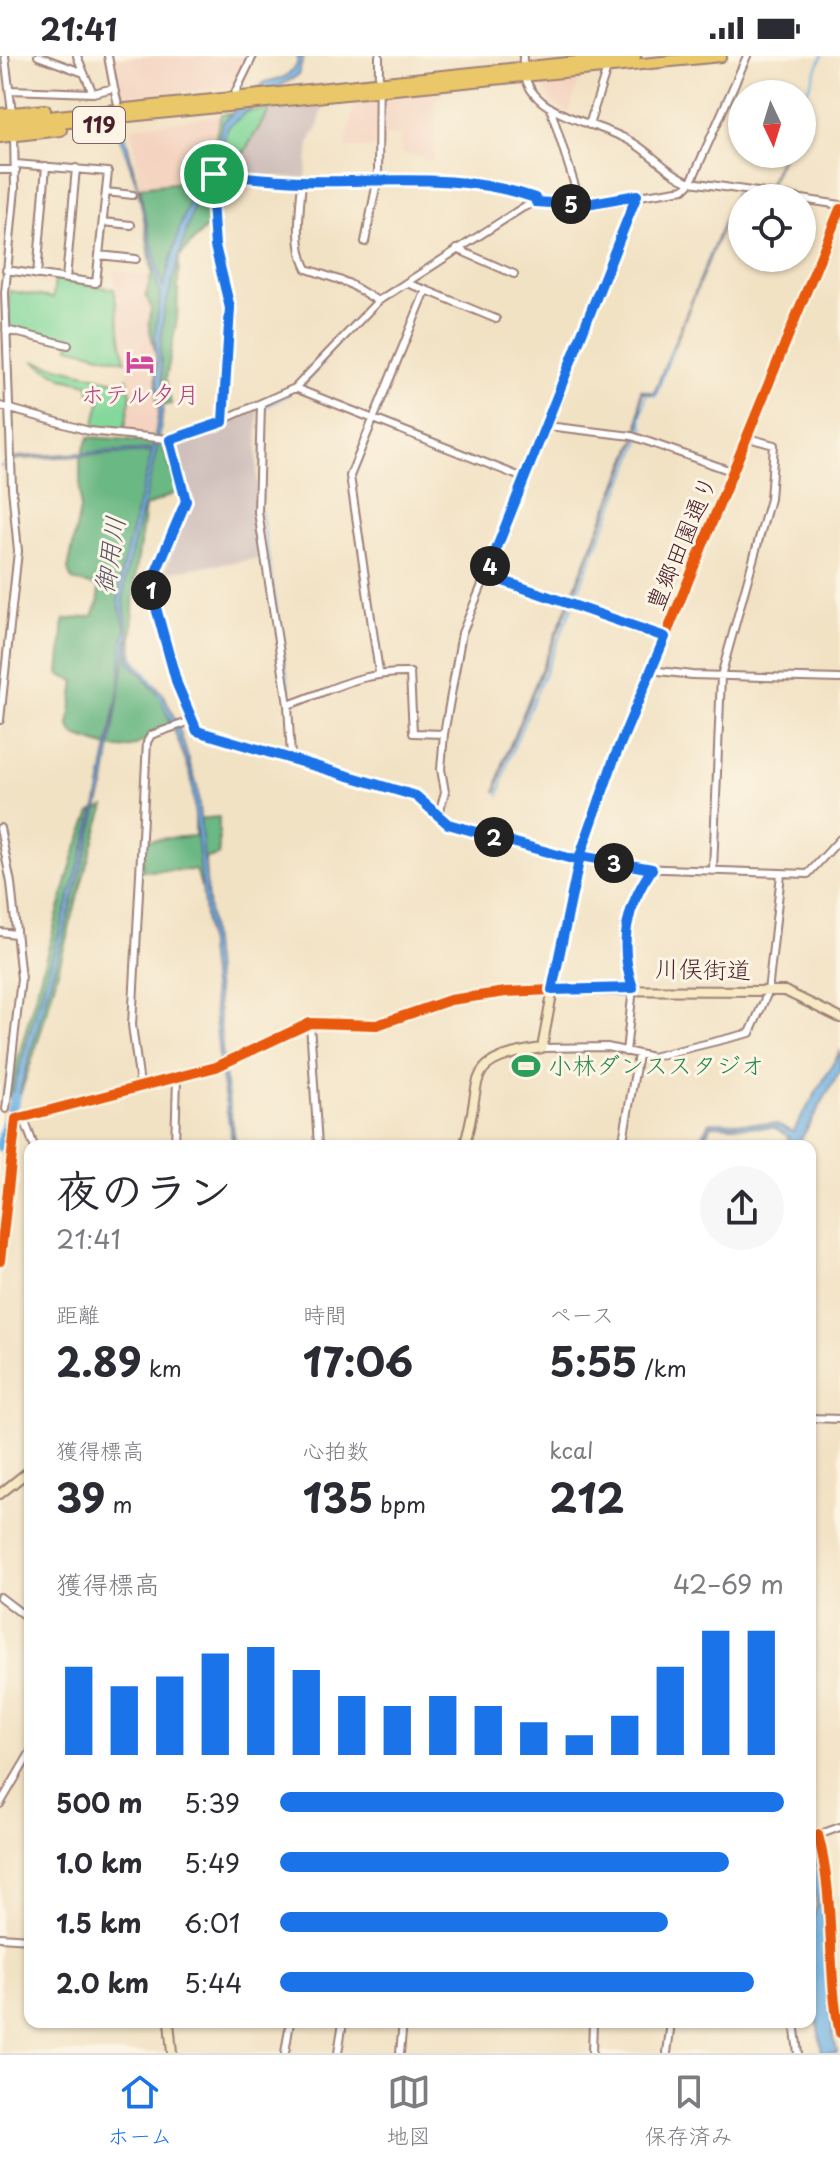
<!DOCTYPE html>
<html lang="ja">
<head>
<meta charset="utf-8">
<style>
  :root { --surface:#fff; --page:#f7f7f7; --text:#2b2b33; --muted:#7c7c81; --line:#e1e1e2; --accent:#1a73e8 }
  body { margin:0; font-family:"Playpen Sans","Klee One",sans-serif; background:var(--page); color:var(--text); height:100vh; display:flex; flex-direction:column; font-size:30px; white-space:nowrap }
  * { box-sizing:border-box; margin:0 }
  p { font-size:26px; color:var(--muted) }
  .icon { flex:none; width:44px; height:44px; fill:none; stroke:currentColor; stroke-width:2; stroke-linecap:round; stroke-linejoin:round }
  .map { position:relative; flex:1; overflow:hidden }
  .panel { position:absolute; left:24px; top:1084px; width:792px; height:888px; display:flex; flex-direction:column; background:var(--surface); border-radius:16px; box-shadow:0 2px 6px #0004 }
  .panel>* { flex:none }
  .needle { width:52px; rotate:176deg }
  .fabs { position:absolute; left:728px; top:24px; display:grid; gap:16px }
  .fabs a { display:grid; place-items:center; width:88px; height:88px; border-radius:50%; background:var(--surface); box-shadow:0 2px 6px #0004; font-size:40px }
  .pin { position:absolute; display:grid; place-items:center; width:68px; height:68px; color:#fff; margin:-34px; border:4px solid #fff; border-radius:50%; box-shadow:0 2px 8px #0007 }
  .km { position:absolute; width:40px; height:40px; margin:-20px; border-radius:50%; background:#222; color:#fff; font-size:22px; line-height:40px; text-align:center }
  .round { display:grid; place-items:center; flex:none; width:84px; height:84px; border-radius:42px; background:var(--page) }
  .overview { display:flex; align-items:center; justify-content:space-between; height:136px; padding:0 32px }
  h1 { font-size:44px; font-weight:700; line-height:60px }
  .metrics { display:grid; grid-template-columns:repeat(3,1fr); gap:12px; height:136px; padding:8px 32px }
  .metrics div { display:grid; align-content:center }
  .metrics b { font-size:40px; font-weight:700 }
  .metrics small { font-size:22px; font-weight:400 }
  .metrics p { font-size:22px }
  .chart { height:224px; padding:16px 32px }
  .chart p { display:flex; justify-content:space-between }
  .chart svg { width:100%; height:144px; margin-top:8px; stroke:var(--accent); stroke-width:6 }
  ul { padding:0 32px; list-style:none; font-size:26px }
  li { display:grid; grid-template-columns:128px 96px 1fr; align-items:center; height:60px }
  li i { height:20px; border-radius:10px; background:var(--accent) }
  .status { display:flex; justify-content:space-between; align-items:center; height:56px; padding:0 40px; background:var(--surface); direction:ltr }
  .status svg { height:22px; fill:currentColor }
  .menu { display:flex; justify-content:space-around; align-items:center; height:112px; border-top:2px solid var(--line); background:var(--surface); font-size:22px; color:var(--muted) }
  .menu a { display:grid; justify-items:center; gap:4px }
  .menu .current { color:var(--accent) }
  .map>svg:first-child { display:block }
</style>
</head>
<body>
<div class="status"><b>21:41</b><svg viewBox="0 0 49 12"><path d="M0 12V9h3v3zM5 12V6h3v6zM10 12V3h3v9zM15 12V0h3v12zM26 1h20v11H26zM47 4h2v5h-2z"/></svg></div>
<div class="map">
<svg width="840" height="1997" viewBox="0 0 840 1997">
  <rect width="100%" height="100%" fill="#fcf5e5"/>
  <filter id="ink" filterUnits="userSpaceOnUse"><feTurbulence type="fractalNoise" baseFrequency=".0125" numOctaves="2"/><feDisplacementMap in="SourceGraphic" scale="16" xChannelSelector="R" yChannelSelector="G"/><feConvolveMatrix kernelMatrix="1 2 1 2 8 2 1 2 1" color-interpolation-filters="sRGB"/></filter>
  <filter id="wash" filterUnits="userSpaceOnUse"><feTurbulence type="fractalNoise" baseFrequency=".006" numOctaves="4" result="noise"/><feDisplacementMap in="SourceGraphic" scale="32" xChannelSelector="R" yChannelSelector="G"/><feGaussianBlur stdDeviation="1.8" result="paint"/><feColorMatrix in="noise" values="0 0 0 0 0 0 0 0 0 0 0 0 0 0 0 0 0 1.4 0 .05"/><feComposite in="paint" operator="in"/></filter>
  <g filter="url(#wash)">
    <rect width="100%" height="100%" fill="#f2e2c4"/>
    <path fill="#f4d3c0" d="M151 0H252L235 32 121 39 111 3Z
      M580 21 569 57 554 48 541 29 543 25Z
      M442 35 441 40 436 41 434 104 422 105 421 100 401 97 400 79 375 80V92H345L355 44Z
      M221 59 207 115 183 126 140 131 131 71Z
      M114 215 151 220 146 238 151 252 149 271 156 299 158 356 153 380 124 376 131 338Z"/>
    <path fill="#d0c0bc" d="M324 47 317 74 309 87 306 122 231 118 270 53Z
      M258 354 256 458 263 502 165 516 193 441 176 391Z"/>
    <path fill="#83d89b" stroke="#667c63" stroke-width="2" d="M270 53 231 118 207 115 221 59Z
      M55 223 114 233 125 305 69 291 70 284 9 271V235L53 242Z
      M33 305 123 327 127 322 131 338 124 376 93 374 101 343 90 338 88 328 63 322Z"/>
    <path fill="#6ab883" stroke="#5a6c57" stroke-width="2" d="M207 115 209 168 179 201 177 263 166 323 171 348 157 351 156 299 149 271 151 252 146 239 152 217 140 131 183 126Z
      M89 381 161 386 179 435 145 451 134 530 131 607 160 640 170 667C125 699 127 698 75 680L69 670 75 625 59 619 64 564 93 560 99 544 98 531 72 524 68 514 80 453V402Z
      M105 750C72 847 54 948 18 1044L8 1041 15 1013 74 799 91 756Z
      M219 761V800L205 802 206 831H201L196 814 142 815 145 784 195 780V763Z"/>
    <path fill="#6eb1e3" stroke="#5c6887" stroke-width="2" d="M298 0H304L298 19 272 35 228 71 216 110 197 138 164 256 160 296 164 345 159 385 126 519 123 544 134 607 164 639 179 673 197 730 225 1023 236 1090H233L221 1020 191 720 163 643 129 606 128 581 105 727 14 1057 8 1052 97 747 120 628 122 586 126 574 118 545 122 513 152 396 19 403 0 411 18 401 153 393 159 354 155 279 160 241 137 129 118 75H124L163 232 180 171 196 129 212 104 223 66 265 26 285 21 297 9Z
      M783 98 764 142 735 139 654 339 642 336 639 378 505 704 497 734 496 736 504 704 638 378 641 334 654 337 735 138 763 141Z
      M840 996V1015L797 1090H785L789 1081 775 1072 711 1069 703 1087 660 1086 652 1090 659 1084 700 1085 710 1066 776 1068 793 1076Z
      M810 1780C831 1852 821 1925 837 1997H822L810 1918V1872L817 1849 810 1810Z"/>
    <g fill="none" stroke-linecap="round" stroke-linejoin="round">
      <path stroke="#6eb1e3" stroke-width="2" d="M805 40 822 0
        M736 139 756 142
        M301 331 324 306
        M653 339 656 340 673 292
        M261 445 265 351 289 338
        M261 455 291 644
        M574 545 644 375 641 362 647 337
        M134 602 154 628
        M159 637 172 664
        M499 740 508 705 572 551"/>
      <path stroke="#6eb1e3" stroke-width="11" d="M0 1090 15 1041"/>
    </g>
  </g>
  <g filter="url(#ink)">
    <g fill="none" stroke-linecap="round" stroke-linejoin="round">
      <defs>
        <path id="street" d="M5 0 12 56
          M38 0 84 17 93 37 114 32 118 48
          M77 0 84 17
          M108 0 114 32
          M523 0C519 61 590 62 630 85 651 96 669 119 691 126L747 0
          M10 34 93 37
          M232 43 253 0
          M550 51 581 149
          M589 69 607 12
          M0 114H16
          M302 125C300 152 294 189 307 213L348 227 378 245
          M106 136 133 139
          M802 143 840 149
          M103 166 131 169
          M365 186 378 121 379 0
          M457 193 514 218
          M99 199 136 203
          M6 214 96 227 108 116 16 108
          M37 219 46 110
          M66 223 76 112
          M426 234 496 263
          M6 274 68 289
          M295 332 526 423
          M261 349 258 456 288 649 291 701
          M0 350 89 375 177 384 295 332 378 245 522 152 536 146 581 149 684 133 691 126 797 142
          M223 366 230 252 215 190 211 131 214 118C243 121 272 124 301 125 379 127 459 115 535 142L536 146
          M547 370 632 380 734 416
          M170 384 186 445 150 530 177 628 197 675 416 740 448 768 579 805
          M486 519 665 581
          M651 614 692 619 840 623
          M379 616 350 420 426 234 406 227
          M288 649C335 633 358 616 410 617L413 677 444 678
          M0 664 18 495 12 432 5 237 15 132 14 78
          M438 761 445 736 441 713 444 678 462 577 526 423 637 139
          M0 772 11 827 21 923 6 1053
          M580 800 635 812 808 818 840 783
          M713 814 721 620 770 443 774 389 748 382
          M0 876 15 878
          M310 967 318 1090
          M542 992 607 991 652 1001 750 977 768 936 781 818
          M626 996 633 932 623 893 625 871 641 829 652 813
          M140 1029 132 969 147 686 151 679 191 665
          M24 1063 34 1090
          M175 1090 177 1022
          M622 1090 638 999
          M0 1205 16 1063 216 1011 310 967 377 969 450 944 506 936 552 934
          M810 1362 840 1363
          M0 1541 30 1564
          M0 1748 30 1697
          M810 1782 840 1771
          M0 1881 30 1883
          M794 1966 798 1997
          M285 1997 290 1966
          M338 1997 343 1966
          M400 1997 403 1966
          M592 1997 593 1966
          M667 1997 671 1966"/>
        <path id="secondary" d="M552 934 785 935 840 962
          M464 1090C486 1022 457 1005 542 992L567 858 595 753 840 153
          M0 1438 30 1414
          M169 1966 172 1997"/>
        <path id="highway" d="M0 58 45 54
          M0 66 635 0
          M0 73 721 0
          M0 81 61 74"/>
      </defs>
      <use href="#street" stroke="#9e8078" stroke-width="10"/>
      <use href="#secondary" stroke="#9e8078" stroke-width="12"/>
      <use href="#highway" stroke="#9e8078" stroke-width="14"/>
      <use href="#street" stroke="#fff" stroke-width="6"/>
      <use href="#secondary" stroke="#f7e9c3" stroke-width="8"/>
      <use href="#highway" stroke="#eac769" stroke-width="10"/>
      <defs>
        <path id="cycleway" d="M0 1205 16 1063 216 1011 310 967 377 969 450 944 506 936 552 934 579 805 595 753 840 153
          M818 1779C836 1844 826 1912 840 1977"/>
      </defs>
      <use href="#cycleway" stroke="#fcf5e5" stroke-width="15"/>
      <use href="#cycleway" stroke="#e8590c" stroke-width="10"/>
    </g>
  </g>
  <g fill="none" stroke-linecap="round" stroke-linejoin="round" filter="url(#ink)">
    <defs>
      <path id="route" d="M214 118C243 121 272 124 301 125 379 127 459 115 535 142L536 146 581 149 637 139 486 519 665 581 614 703 580 800 652 813C626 851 618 888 633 932L552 934 579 805 448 768 416 740 197 675 177 628 150 530 186 445 170 384 223 366 230 252 215 190 211 131Z"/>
    </defs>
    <use href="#route" stroke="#fff" stroke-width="16"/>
    <use href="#route" stroke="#1a73e8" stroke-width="10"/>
  </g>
  <defs>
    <symbol id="hotel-bare" viewBox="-9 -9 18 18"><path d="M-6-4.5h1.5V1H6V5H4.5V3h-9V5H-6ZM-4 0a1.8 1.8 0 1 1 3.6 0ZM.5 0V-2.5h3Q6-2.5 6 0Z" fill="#d1479c" stroke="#fcf5e5" stroke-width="2.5" paint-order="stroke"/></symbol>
    <symbol id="stadium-bare" viewBox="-9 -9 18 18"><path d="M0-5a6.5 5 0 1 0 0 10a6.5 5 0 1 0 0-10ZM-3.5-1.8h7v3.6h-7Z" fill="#2e9e5b" stroke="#fcf5e5" stroke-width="2.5" paint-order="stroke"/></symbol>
  </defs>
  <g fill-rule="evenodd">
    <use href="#hotel-bare" x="120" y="286" width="40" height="40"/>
    <use href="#stadium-bare" x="506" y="990" width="40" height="40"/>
  </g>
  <g text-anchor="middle" stroke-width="6" stroke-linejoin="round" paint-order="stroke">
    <rect fill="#fcf5e5" stroke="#7f5f63" stroke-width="2" x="73" y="51" width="52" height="36" rx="6"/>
    <g font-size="22" font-weight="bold" fill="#4a1f2b">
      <text x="99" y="77">119</text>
    </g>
    <g font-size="24" fill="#b23c85" stroke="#fcf5e5">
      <text x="140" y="347">ホテル夕月</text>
    </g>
    <g font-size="24" fill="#4a1f2b" stroke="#fcf5e5">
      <text transform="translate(682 487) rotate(-67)" y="8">豊郷田園通り</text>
      <text transform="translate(703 914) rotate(1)" y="8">川俣街道</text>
    </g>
    <g font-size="24" fill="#27864d" stroke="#fcf5e5" text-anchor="start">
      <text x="548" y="1018">小林ダンススタジオ</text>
    </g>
    <g font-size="26" font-style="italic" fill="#57526b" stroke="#fcf5e5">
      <text transform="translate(110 499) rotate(-81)" y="9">御用川</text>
    </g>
  </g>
</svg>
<div class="fabs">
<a><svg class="needle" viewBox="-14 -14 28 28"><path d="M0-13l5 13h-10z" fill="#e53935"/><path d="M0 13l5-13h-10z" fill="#7c7c81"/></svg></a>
<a><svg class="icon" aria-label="locate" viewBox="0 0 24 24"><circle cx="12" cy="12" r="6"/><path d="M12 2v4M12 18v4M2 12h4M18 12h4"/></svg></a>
</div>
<div class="pin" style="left:214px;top:118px;background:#1e9e55"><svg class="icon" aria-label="arrive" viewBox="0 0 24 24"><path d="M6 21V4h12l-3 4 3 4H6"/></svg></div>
<b class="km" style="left:151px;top:534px">1</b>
<b class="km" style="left:494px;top:781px">2</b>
<b class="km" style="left:614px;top:807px">3</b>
<b class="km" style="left:490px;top:510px">4</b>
<b class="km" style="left:571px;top:148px">5</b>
<section class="panel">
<div class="overview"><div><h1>夜のラン</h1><p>21:41</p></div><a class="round"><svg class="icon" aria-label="share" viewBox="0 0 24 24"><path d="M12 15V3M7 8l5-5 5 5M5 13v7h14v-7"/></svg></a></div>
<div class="metrics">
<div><p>距離</p><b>2.89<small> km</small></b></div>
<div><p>時間</p><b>17:06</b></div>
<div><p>ペース</p><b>5:55<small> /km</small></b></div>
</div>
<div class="metrics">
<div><p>獲得標高</p><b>39<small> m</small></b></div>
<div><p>心拍数</p><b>135<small> bpm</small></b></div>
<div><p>kcal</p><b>212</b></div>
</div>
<div class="chart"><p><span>獲得標高</span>42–69 m</p>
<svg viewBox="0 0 160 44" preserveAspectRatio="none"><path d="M5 44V17M15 44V23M25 44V20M35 44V13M45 44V11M55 44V18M65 44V26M75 44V29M85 44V26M95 44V29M105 44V34M115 44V38M125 44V32M135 44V17M145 44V6M155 44V6"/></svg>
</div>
<ul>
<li><b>500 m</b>5:39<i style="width:100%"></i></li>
<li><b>1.0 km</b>5:49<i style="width:89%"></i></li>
<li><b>1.5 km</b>6:01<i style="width:77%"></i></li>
<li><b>2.0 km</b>5:44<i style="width:94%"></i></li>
</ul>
</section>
</div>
<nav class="menu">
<a class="current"><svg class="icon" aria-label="home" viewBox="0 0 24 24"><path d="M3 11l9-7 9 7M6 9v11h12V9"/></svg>ホーム</a>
<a><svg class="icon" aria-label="map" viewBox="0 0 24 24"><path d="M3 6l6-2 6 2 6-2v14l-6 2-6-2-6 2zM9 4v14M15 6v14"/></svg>地図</a>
<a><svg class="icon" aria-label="saved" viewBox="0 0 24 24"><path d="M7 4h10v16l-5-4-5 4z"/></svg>保存済み</a>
</nav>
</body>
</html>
